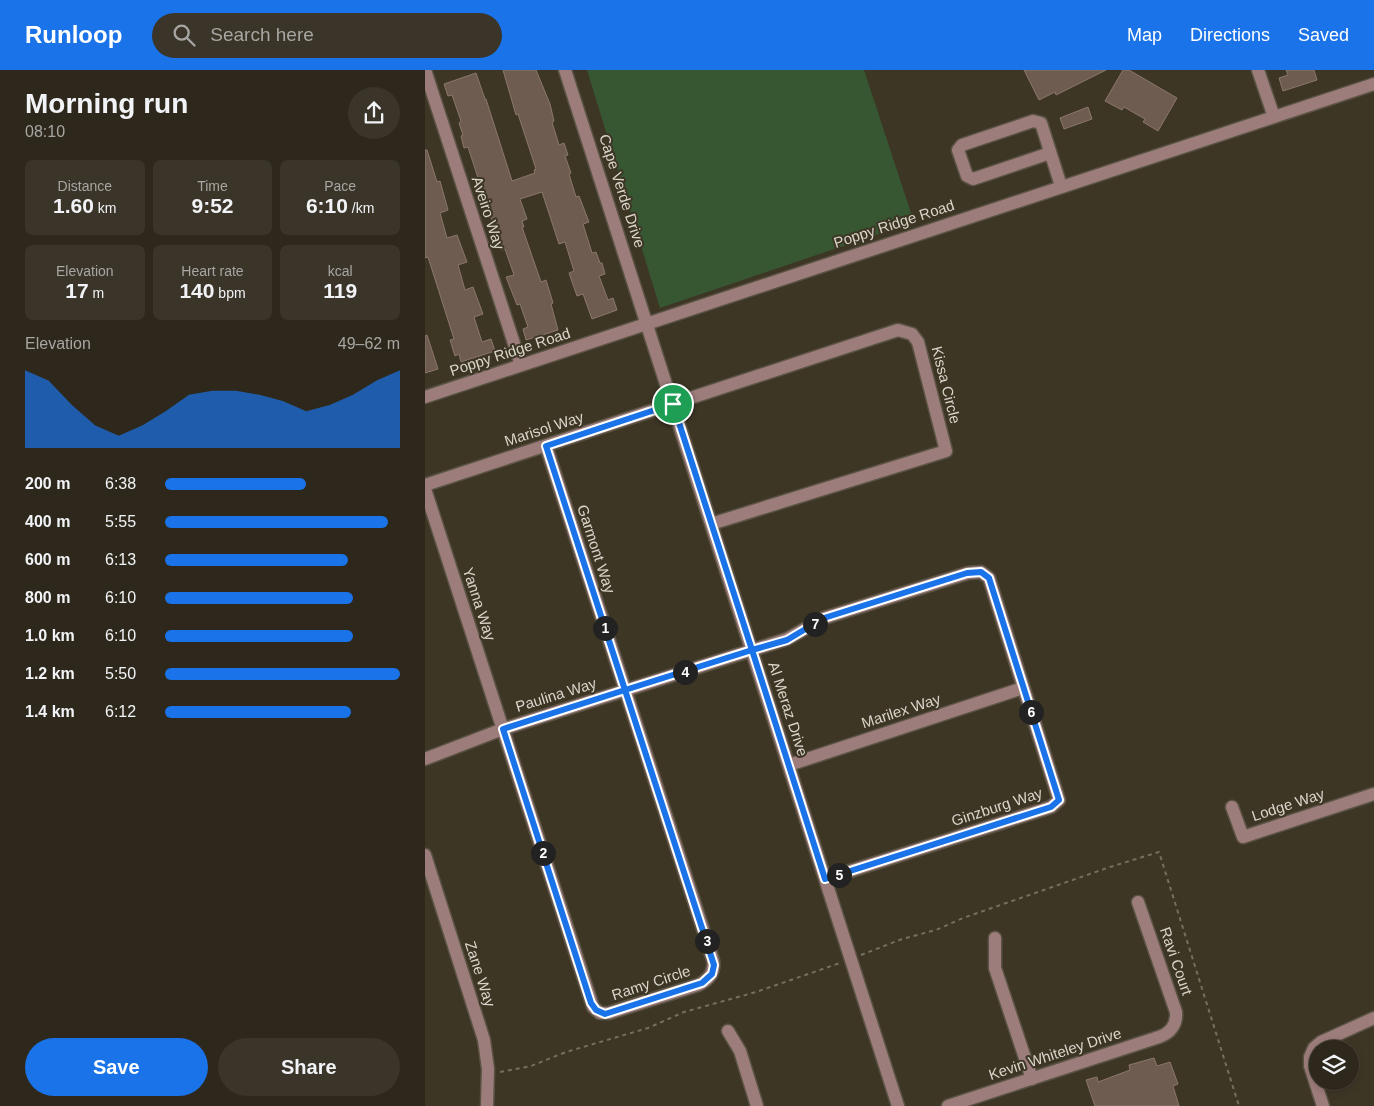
<!DOCTYPE html>
<html lang="en">
<head>
<meta charset="utf-8">
<style>
  :root { --surface:#2e281c; --page:#3a3429; --text:#f1f3f6; --muted:#a7a6a3; --line:#49443b; --accent:#1a73e8 }
  body { margin:0; font-family:Helvetica,sans-serif; background:var(--page); color:var(--text); height:100vh; display:flex; flex-direction:column; font-size:19px; white-space:nowrap }
  * { box-sizing:border-box; margin:0 }
  p { font-size:16px; color:var(--muted) }
  .icon { flex:none; width:28px; height:28px; fill:none; stroke:currentColor; stroke-width:2; stroke-linecap:round; stroke-linejoin:round }
  .map { position:relative; flex:1; overflow:hidden }
  .sheet { display:flex; flex-direction:column; background:var(--surface); width:425px }
  .sheet>* { flex:none }
  .fabs { position:absolute; left:884px; top:970px; display:grid; gap:10px }
  .fabs a { display:grid; place-items:center; width:50px; height:50px; border-radius:50%; background:var(--surface); box-shadow:0 2px 8px #0003,0 0 0 1px var(--line); font-size:25px }
  .pin { position:absolute; display:grid; place-items:center; width:42px; height:42px; color:#fff; margin:-21px; border:2px solid #fff; border-radius:50%; box-shadow:0 1px 5px #0007 }
  .km { position:absolute; width:25px; height:25px; margin:-12px; border-radius:50%; background:#222; color:#fff; font-size:14px; line-height:25px; text-align:center }
  .round { display:grid; place-items:center; flex:none; width:52px; height:52px; border-radius:26px; background:var(--page) }
  .summary { display:flex; align-items:center; justify-content:space-between; height:85px; padding:0 25px }
  h1 { font-size:28px; font-weight:700; line-height:38px }
  .figures { display:grid; grid-template-columns:repeat(3,1fr); gap:8px; height:85px; padding:5px 25px }
  .figures div { display:grid; align-content:center; border-radius:8px; background:var(--page); text-align:center }
  .figures b { font-size:21px; font-weight:700 }
  .figures small { font-size:14px; font-weight:400 }
  .figures p { font-size:14px }
  .chart { height:140px; padding:10px 25px }
  .chart p { display:flex; justify-content:space-between }
  .chart svg { width:100%; height:90px; margin-top:5px; fill:var(--accent); opacity:.7 }
  .action { display:flex; gap:10px; margin-top:auto; padding:10px 25px }
  .action a { flex:1; height:58px; border-radius:30px; background:var(--accent); color:#fff; font-size:20px; font-weight:700; line-height:58px; text-align:center }
  .action a+a { background:var(--page); color:var(--text) }
  ul { padding:0 25px; list-style:none; font-size:16px }
  li { display:grid; grid-template-columns:80px 60px 1fr; align-items:center; height:38px }
  li i { height:12px; border-radius:6px; background:var(--accent) }
  header { display:flex; align-items:center; gap:30px; box-sizing:border-box; height:70px; padding:0 25px; background:var(--accent); color:#fff }
  header strong { font-size:24px }
  nav { display:flex; gap:28px; margin-inline-start:auto; font-size:18px }
  .search { width:350px; height:45px; background:var(--page); display:flex; align-items:center; gap:12px; box-sizing:border-box; padding:0 18px; border-radius:28px; color:var(--muted); font-size:19px }
  main { display:flex; flex:1; min-height:0 }
  .map>svg:first-child { display:block }
</style>
</head>
<body>
<header>
<strong>Runloop</strong>
<div class="search"><svg class="icon" aria-label="search" viewBox="0 0 24 24"><circle cx="10" cy="10" r="6"/><path d="M15 15l6 6"/></svg>Search here</div>
<nav><a>Map</a><a>Directions</a><a>Saved</a></nav>
</header>
<main>
<section class="sheet">
<div class="summary"><div><h1>Morning run</h1><p>08:10</p></div><a class="round"><svg class="icon" aria-label="share" viewBox="0 0 24 24"><path d="M12 15V3M7 8l5-5 5 5M5 13v7h14v-7"/></svg></a></div>
<div class="figures">
<div><p>Distance</p><b>1.60<small> km</small></b></div>
<div><p>Time</p><b>9:52</b></div>
<div><p>Pace</p><b>6:10<small> /km</small></b></div>
</div>
<div class="figures">
<div><p>Elevation</p><b>17<small> m</small></b></div>
<div><p>Heart rate</p><b>140<small> bpm</small></b></div>
<div><p>kcal</p><b>119</b></div>
</div>
<div class="chart"><p><span>Elevation</span>49–62 m</p>
<svg viewBox="0 0 160 44" preserveAspectRatio="none"><path d="M0 44V6L10 11L20 23L30 33L40 38L50 33L60 26L70 18L80 16L90 16L100 18L110 21L120 26L130 23L140 18L150 11L160 6V44z"/></svg>
</div>
<ul>
<li><b>200 m</b>6:38<i style="width:60%"></i></li>
<li><b>400 m</b>5:55<i style="width:95%"></i></li>
<li><b>600 m</b>6:13<i style="width:78%"></i></li>
<li><b>800 m</b>6:10<i style="width:80%"></i></li>
<li><b>1.0 km</b>6:10<i style="width:80%"></i></li>
<li><b>1.2 km</b>5:50<i style="width:100%"></i></li>
<li><b>1.4 km</b>6:12<i style="width:79%"></i></li>
</ul>
<div class="action"><a>Save</a><a>Share</a></div>
</section>
<div class="map">
<svg width="949" height="1036" viewBox="0 0 949 1036">
  <rect width="100%" height="100%" fill="#3e3625"/>
  <path fill="#365731" d="M162 0H439L489 152 235 238Z"/>
  <path fill="#6f5c51" stroke="#8b776c" d="M78 0H111L125 34 129 51 127 52 134 75 139 73 143 85 140 86 146 103 144 104 151 127 154 126 164 152 158 154 167 183 171 182 175 193H177L180 204 174 206 183 230 188 228 192 240 167 249 158 224 152 226 144 203 149 201 140 172 134 174 117 122 95 129 102 149 97 151 99 157H97L116 212 121 210 128 233 126 234 133 260 101 270 98 259 103 257 95 234 92 235 81 207 89 205 80 179 76 180 71 166 68 167 65 156 68 154 61 131 57 132 53 118 56 117 43 77 39 78 36 66 38 65 34 53 36 51 27 25 23 26 19 14 51 3 60 29H61L87 111 110 103 109 100 111 99 93 44 91 45Z
    M599 0H681L631 25 630 22 614 30Z
    M698 0H704L752 28 733 61 718 52 720 49 699 37 697 40 680 31Z
    M861 0H889L892 10 858 21 854 8 863 5Z
    M663 37 667 49 639 59 635 48Z
    M0 80H2L12 112 15 111 23 140 15 143 22 168 32 165 42 192 33 195 40 220 48 217 58 244 49 247 57 272 66 269 70 281 36 292 34 284 30 286 25 270 29 269 3 187 0 188Z
    M2 265 13 299 0 303V266Z
    M729 988 732 996 745 992 753 1014 748 1016 754 1036H670L661 1010 672 1007 673 1012 705 1000 704 995Z"/>
  <g fill="none" stroke-linecap="round" stroke-linejoin="round">
    <defs>
      <path id="minor" d="M0 0 96 295
        M140 0 473 1036
        M833 0 849 47
        M625 83 548 109 542 106 533 80 537 75 608 51 616 53 636 116
        M0 327 949 14
        M0 415 473 260 487 264 493 272 521 381 286 454
        M0 419 168 937 175 943H184L273 915C284 910 290 902 288 890L121 376
        M0 689 78 659 362 569 399 548 543 503 556 502 564 508 634 730 626 737 400 809
        M364 695 598 618
        M807 737 818 767 949 724
        M0 785 59 970 63 999 62 1036
        M570 868V898L607 1009
        M303 961 315 981 332 1036
        M523 1036 734 967C746 963 752 954 751 942L713 832
        M898 1036 885 996V987L889 978 896 972 949 948"/>
    </defs>
    <use href="#minor" stroke="#5a5343" stroke-width="15"/>
    <path stroke="#756f60" stroke-width="2" stroke-dasharray="4 4" stroke-linecap="butt" d="M436 885 477 869 511 860 538 848 685 797 734 782 814 1036
      M75 1002 106 996 141 982 223 958 259 942 331 922 415 893"/>
    <use href="#minor" stroke="#9d7d7c" stroke-width="12"/>
  </g>
  <g fill="none" stroke-linecap="round" stroke-linejoin="round">
    <defs>
      <path id="route" d="M248 334 121 376 200 620 78 659 166 933 171 940 180 944 277 913 287 904 289 895 200 620 327 580 400 809 626 737 634 730 564 508 556 502 542 503 399 548 362 570 327 580 248 334"/>
    </defs>
    <use href="#route" stroke="#fff" stroke-width="10"/>
    <use href="#route" stroke="#1a73e8" stroke-width="6"/>
  </g>
  <g text-anchor="middle" stroke-width="4" stroke-linejoin="round" paint-order="stroke">
    <g font-size="15" fill="#dad6cb" stroke="#3e3625">
      <text transform="translate(197 121) rotate(72)" y="5">Cape Verde Drive</text>
      <text transform="translate(63 143) rotate(72)" y="5">Aveiro Way</text>
      <text transform="translate(469 154) rotate(-18)" y="5">Poppy Ridge Road</text>
      <text transform="translate(85 282) rotate(-18)" y="5">Poppy Ridge Road</text>
      <text transform="translate(521 315) rotate(76)" y="5">Kissa Circle</text>
      <text transform="translate(119 359) rotate(-18)" y="5">Marisol Way</text>
      <text transform="translate(171 479) rotate(72)" y="5">Garmont Way</text>
      <text transform="translate(54 534) rotate(72)" y="5">Yanna Way</text>
      <text transform="translate(131 625) rotate(-17)" y="5">Paulina Way</text>
      <text transform="translate(363 639) rotate(72)" y="5">Al Meraz Drive</text>
      <text transform="translate(476 641) rotate(-18)" y="5">Marilex Way</text>
      <text transform="translate(863 735) rotate(-18)" y="5">Lodge Way</text>
      <text transform="translate(572 737) rotate(-18)" y="5">Ginzburg Way</text>
      <text transform="translate(751 891) rotate(71)" y="5">Ravi Court</text>
      <text transform="translate(55 904) rotate(72)" y="5">Zane Way</text>
      <text transform="translate(226 913) rotate(-18)" y="5">Ramy Circle</text>
      <text transform="translate(630 984) rotate(-18)" y="5">Kevin Whiteley Drive</text>
    </g>
  </g>
</svg>
<div class="fabs">
<a><svg class="icon" aria-label="layers" viewBox="0 0 24 24"><path d="M12 4l9 5-9 5-9-5zM3 14l9 5 9-5"/></svg></a>
</div>
<div class="pin" style="left:248px;top:334px;background:#1e9e55"><svg class="icon" aria-label="arrive" viewBox="0 0 24 24"><path d="M6 21V4h12l-3 4 3 4H6"/></svg></div>
<b class="km" style="left:180px;top:558px">1</b>
<b class="km" style="left:118px;top:783px">2</b>
<b class="km" style="left:282px;top:871px">3</b>
<b class="km" style="left:260px;top:602px">4</b>
<b class="km" style="left:414px;top:805px">5</b>
<b class="km" style="left:606px;top:642px">6</b>
<b class="km" style="left:390px;top:554px">7</b>
</div>
</main>
</body>
</html>
